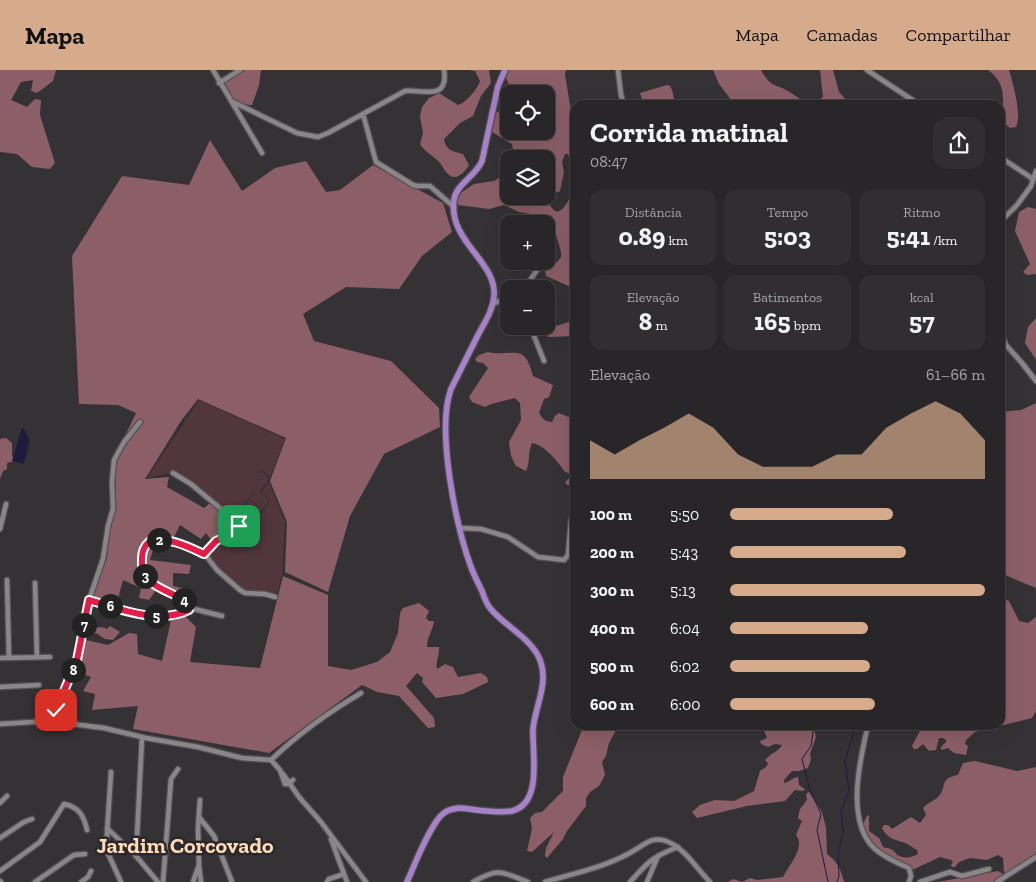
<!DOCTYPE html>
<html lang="pt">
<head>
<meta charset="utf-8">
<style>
  :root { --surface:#282628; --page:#302e30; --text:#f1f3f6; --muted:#a5a5a8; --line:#444345; --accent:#d6ab8b }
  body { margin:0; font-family:"Zilla Slab",serif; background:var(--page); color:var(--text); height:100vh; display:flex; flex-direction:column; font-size:19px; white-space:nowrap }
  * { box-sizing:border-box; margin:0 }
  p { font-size:16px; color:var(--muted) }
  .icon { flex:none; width:28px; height:28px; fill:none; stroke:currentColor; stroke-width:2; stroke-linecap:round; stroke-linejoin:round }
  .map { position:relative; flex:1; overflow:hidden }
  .details { position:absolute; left:570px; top:30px; width:435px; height:630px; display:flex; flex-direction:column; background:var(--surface); border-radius:15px; box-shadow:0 5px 20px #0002,0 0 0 1px var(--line) }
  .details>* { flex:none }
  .buttons { position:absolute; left:500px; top:15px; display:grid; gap:10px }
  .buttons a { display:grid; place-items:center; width:55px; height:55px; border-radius:10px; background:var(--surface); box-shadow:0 5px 20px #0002,0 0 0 1px var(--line); font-size:25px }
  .pin { position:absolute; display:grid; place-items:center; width:42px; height:42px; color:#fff; margin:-21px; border-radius:10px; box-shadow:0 2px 8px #0006 }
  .km { position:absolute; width:25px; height:25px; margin:-12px; border-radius:50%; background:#222; color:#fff; font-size:14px; line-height:25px; text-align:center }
  .round { display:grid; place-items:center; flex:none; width:52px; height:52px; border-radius:15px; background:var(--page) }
  .summary { display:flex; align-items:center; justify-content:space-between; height:85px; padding:0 20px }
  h1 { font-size:28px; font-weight:700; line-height:38px }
  .stats { display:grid; grid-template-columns:repeat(3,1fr); gap:8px; height:85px; padding:5px 20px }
  .stats div { display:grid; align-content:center; border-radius:12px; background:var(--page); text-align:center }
  .stats b { font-size:25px; font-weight:700 }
  .stats small { font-size:14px; font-weight:400 }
  .stats p { font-size:14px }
  .chart { height:140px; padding:10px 20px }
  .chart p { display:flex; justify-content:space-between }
  .chart svg { width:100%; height:90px; margin-top:5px; fill:var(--accent); opacity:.7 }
  ul { padding:0 20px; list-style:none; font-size:16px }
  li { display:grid; grid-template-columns:80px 60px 1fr; align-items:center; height:38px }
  li i { height:12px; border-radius:6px; background:var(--accent) }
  header { display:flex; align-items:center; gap:30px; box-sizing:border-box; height:70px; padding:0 25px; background:var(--accent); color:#111 }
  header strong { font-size:24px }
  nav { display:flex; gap:28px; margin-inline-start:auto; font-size:18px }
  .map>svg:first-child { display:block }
</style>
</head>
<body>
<header>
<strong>Mapa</strong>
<nav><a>Mapa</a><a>Camadas</a><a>Compartilhar</a></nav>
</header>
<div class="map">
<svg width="1036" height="812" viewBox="0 0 1036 812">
  <rect width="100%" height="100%" fill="#353235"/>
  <path fill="#51363b" d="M199 330 285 369 270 407 263 401 255 403 263 402 269 409 260 421 269 432 252 452 240 440 256 422 251 418 255 422 232 446 173 402 147 408Z
    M269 412 285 452 282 505 276 526 246 521 217 498 206 484 223 469 237 463 240 457 239 452 234 447 239 441 253 454 270 432 262 421Z"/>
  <path fill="#8c5f68" d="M0 0H56L53 11 37 23 31 21 33 10 21 12 11 30 27 37 35 29 41 30 40 45 55 93 50 99 32 97 17 84 0 82Z
    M245 0H261L259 15 252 35C232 34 231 30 223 14Z
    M469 0H489L491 13 481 26 473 46 460 53 444 69C445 80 454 82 463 84L469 95C465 102 455 113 447 103 443 99 442 94 437 90 431 84 424 81 420 74L423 63 420 47 422 37 429 28 439 23 458 35C466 33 478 18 480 11L475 1Z
    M506 0H566L565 4 572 48 575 57V105L568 84H565L562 92 564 102 560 121 549 126 547 129C559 158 568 128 575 120V219L546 206 545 201 557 192 561 187V182L555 161 545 147 540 144H530L519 142 504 135 489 139 458 135 456 131 462 122 474 114 494 111 509 102V126H546V89H515L512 74 492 62 496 43 506 37 509 31V61H546V24H511C511 12 504 12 506 0Z
    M713 0H761C771 19 776 13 791 23 802 30 810 38 823 27L820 0H833L839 22 851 35H735L719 14Z
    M988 0H1009C1013 14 1022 44 1016 57L1010 58C993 47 1016 20 988 0Z
    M667 15 670 16C675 24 671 27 678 35H644L640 23Z
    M210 70 242 121 275 98 306 91 326 122 340 120 373 95 443 133 452 162 422 186 399 219 346 217 303 244 314 271 391 291 439 338 440 357 384 384 350 446 328 522 285 502 287 452 270 411 286 368 198 329 181 351 145 409 169 407 167 417 204 438 211 432 237 454 235 460 213 472 206 463 201 469 180 455 172 471 150 468C133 490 138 502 156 520L149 530 139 528 141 518 123 510 116 536 91 530 107 488 110 456 116 437 115 394 123 377 141 350H138L120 376 136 343 118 335 79 334 72 186 122 106 189 115Z
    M1028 137 1036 139V204L1027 205 1023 202 1030 194 1015 161 1019 142Z
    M1036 248V290L1025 273 1028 257Z
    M575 250V266L548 267 545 262 553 257Z
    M488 282C513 288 524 270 533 306L553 315 549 327 544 329 539 343C542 348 545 352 552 352L555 346 559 343 573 349 575 352V414L567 415 565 412 572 406V404L565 402C558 392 545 375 532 373 527 384 531 390 526 401L516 396 511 386 509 372 521 350 520 333 515 328 491 334 485 337 472 332 469 327 488 298 483 293 477 292 475 289 479 285Z
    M1036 333V518L1000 503V342L1021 340Z
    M6 368 12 373V385L14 391 7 393V399L3 401 0 409V369Z
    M151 473H155L150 490 191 495 189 504 173 503V516L186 519 183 527 150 511 145 503 144 485 147 476Z
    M283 506 328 525V596L351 600 377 592 390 582 398 563 400 543 403 538 419 533 429 541 426 548 429 551H434C433 560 427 567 427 577H439C440 585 435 593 437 599L445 594 453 597 458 607 481 603 487 607 488 612 463 624 436 628 422 612 423 608 417 603 406 616 434 648 435 657 428 658 399 626 377 622 362 615 269 683 133 659 138 636 92 640 95 624 83 621 91 607 78 602 86 570 108 575 129 563 137 564 138 584 162 591 171 550 184 545 196 557 190 592 260 598Z
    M1000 527 1009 531 1019 551 1028 553 1036 547V641L1032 648 975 662 966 670 965 674 968 676 966 685 954 683 948 678 941 680V677L946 672V670L943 668H939L936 680 929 681 923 674 917 679H914L912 676 923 655H1000Z
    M85 555C91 560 100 555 107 559L110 556 120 562 113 570 105 569 96 563 83 567Z
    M584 655H619L609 673 606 686 602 692 605 705 599 716 590 722 586 728V736L567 761 563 769 547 788 545 786 546 778 554 762 532 782 527 781 532 759 530 748 535 743 542 742 563 721V707Z
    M756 655H813L816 667 810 684 811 689 808 698 799 701H792L784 710V713C790 712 793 707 798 707L799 715 805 719 803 721 795 720 785 731 747 736 697 748 692 742 700 735 715 730 734 731 754 721 760 701 766 697 768 693 765 690C771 683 778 682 782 675L775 674 768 677 761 674 760 671 767 668 764 660 758 658Z
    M975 691 1017 701 1036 697V785L1006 804 1004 803 1003 788 998 785 987 790 970 788 959 792 955 797H952L951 795 953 792 951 790 940 787 912 800 880 780 879 781 870 772 863 754 867 746 869 745V761L879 768 883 777C890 779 893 778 897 785 906 789 910 788 918 784L917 780C912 777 907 773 902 772 893 769 887 768 882 758L884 755H888L892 759 911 747 920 753 926 745 923 738C927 733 932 732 937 728 949 717 937 709 958 705L963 693Z
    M809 722 822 742 826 758 827 784C837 791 841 799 844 812H728L733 809 742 812 750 808 757 810 783 807C789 795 806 777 796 765L802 751 798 748 800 739 807 730 806 724Z
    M998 801 1003 804 994 812H938Z"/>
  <path fill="#1f1b3c" d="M22 357C34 371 28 376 24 394L12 391Z"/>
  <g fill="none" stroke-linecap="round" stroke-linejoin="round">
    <path stroke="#1f1b3c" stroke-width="1" d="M814 655 811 676 802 689 810 720 821 744 817 760 828 812
      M837 812 839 806 838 783 843 762 841 742 849 721 845 691 855 658 853 655"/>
    <defs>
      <path id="minor" d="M213 0 262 83
        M618 0 621 25 624 35
        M867 0 920 35
        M219 13 240 0
        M231 31 297 63 318 67 328 63 405 21C421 19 449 32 444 0
        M363 44 376 92 413 115 417 116H430L454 137
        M1000 87 1033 109
        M1000 152 1017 135 1031 116 1036 101
        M546 169V184
        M1000 184V213
        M535 219 531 209 543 191
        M493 234 499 231 509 232
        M530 256 544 291
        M1000 260 1006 275 1022 293 1036 311
        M173 403 191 414 239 454 237 460 216 471 204 483
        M461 458 481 459 508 467 538 487 564 490 568 485 571 450
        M0 459 6 434
        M7 510 9 588
        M35 513 37 587
        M89 530C112 537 171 558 190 538
        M190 538C183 516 139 527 142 489 142 482 144 476 150 471H164L185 476 204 483 217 500 240 520 245 523 265 524 275 527
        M190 538 222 546
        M0 588 50 587
        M0 617 39 615
        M49 651 73 600 89 530 103 489 108 456 113 439 112 412 114 390 124 372 140 352
        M0 654 49 651 104 658 146 668 198 677 242 688 271 690 280 700 285 714H288L293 710
        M868 655C860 689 845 752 875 779 884 787 897 793 909 798L911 806 909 812
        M271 690C298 664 329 642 361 623
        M111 702 106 779 121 812
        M283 704 299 727 321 752 366 812
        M0 733 7 726
        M199 747 214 766 232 812
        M107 758 136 786 158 812
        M0 768 24 752 32 749
        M331 769 347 812
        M136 786 142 668
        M199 796 201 812
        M0 801 40 772 64 734C79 737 84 746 87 760
        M0 811 1 812
        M35 812 74 785 85 784
        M81 812 88 807 91 801
        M163 812 171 709 178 699
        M193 812 199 795 198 758 200 730
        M327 812 329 809 344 804
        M473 812C500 797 501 802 528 812
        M545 812C575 803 607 797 635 780 645 774 653 766 666 771 685 778 696 798 710 812
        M630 812C648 792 652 787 678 777
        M647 812 658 786
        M920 812 950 802 962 806 989 799
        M997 812 1036 787"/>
      <path id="major" d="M407 812C414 796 431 752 444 743 449 739 454 739 459 738 474 739 498 744 512 741 543 733 532 683 533 659 535 638 548 614 541 593 535 570 504 556 490 538 486 533 484 527 482 521 478 513 474 505 471 497 456 456 436 360 451 319 460 301 469 283 478 265 485 252 493 240 494 226 497 191 448 172 454 130 456 114 476 106 482 91L498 16 505 0"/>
    </defs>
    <use href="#minor" stroke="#535053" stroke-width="7"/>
    <use href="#major" stroke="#535053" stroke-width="8"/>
    <use href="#minor" stroke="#898589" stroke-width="4.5"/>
    <use href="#major" stroke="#a882c9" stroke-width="5.5"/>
  </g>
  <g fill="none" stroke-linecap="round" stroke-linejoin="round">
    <defs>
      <path id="route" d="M56 640 77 590 89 530C120 539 158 555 189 540L188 533C170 519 139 518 142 488 142 481 144 476 150 471 167 466 189 477 204 484L216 471 236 462 239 456"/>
    </defs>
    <use href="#route" stroke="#fff" stroke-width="10"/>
    <use href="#route" stroke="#e11d48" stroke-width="6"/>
  </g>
  <g text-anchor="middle" stroke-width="5" stroke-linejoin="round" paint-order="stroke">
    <g font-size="22" font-weight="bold" fill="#fedab8" stroke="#2b282b">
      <text x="185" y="783">Jardim Corcovado</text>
    </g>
  </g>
</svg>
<div class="buttons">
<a><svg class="icon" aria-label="locate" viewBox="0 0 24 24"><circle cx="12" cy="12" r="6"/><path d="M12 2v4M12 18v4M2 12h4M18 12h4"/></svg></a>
<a><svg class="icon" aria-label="layers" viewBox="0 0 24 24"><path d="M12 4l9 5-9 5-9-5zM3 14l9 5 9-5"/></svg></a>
<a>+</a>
<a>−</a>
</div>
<div class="pin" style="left:239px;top:456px;background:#1e9e55"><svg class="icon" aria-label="arrive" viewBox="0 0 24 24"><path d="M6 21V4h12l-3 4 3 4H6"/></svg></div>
<div class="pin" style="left:56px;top:640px;background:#d93025"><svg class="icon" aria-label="check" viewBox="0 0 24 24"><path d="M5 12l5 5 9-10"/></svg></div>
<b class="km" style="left:159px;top:470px">2</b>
<b class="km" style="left:145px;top:506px">3</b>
<b class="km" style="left:184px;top:530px">4</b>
<b class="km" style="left:156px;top:546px">5</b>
<b class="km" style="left:110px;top:536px">6</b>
<b class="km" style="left:84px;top:555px">7</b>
<b class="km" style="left:73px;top:600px">8</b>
<section class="details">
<div class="summary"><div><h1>Corrida matinal</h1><p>08:47</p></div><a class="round"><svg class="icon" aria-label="share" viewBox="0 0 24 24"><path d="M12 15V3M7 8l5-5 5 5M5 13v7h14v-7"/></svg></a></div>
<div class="stats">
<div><p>Distância</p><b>0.89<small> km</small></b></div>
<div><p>Tempo</p><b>5:03</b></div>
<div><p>Ritmo</p><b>5:41<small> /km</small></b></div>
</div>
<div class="stats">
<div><p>Elevação</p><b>8<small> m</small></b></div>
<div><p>Batimentos</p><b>165<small> bpm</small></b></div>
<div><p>kcal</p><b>57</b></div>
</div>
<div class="chart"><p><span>Elevação</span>61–66 m</p>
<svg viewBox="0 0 160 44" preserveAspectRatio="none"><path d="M0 44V25L10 32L20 25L30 19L40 12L50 19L60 32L70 38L80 38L90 38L100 32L110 32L120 19L130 12L140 6L150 12L160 25V44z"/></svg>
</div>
<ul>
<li><b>100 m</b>5:50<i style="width:64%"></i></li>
<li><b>200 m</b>5:43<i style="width:69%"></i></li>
<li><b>300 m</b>5:13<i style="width:100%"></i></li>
<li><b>400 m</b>6:04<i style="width:54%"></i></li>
<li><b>500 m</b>6:02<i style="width:55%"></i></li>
<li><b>600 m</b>6:00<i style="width:57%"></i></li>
</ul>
</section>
</div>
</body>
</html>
